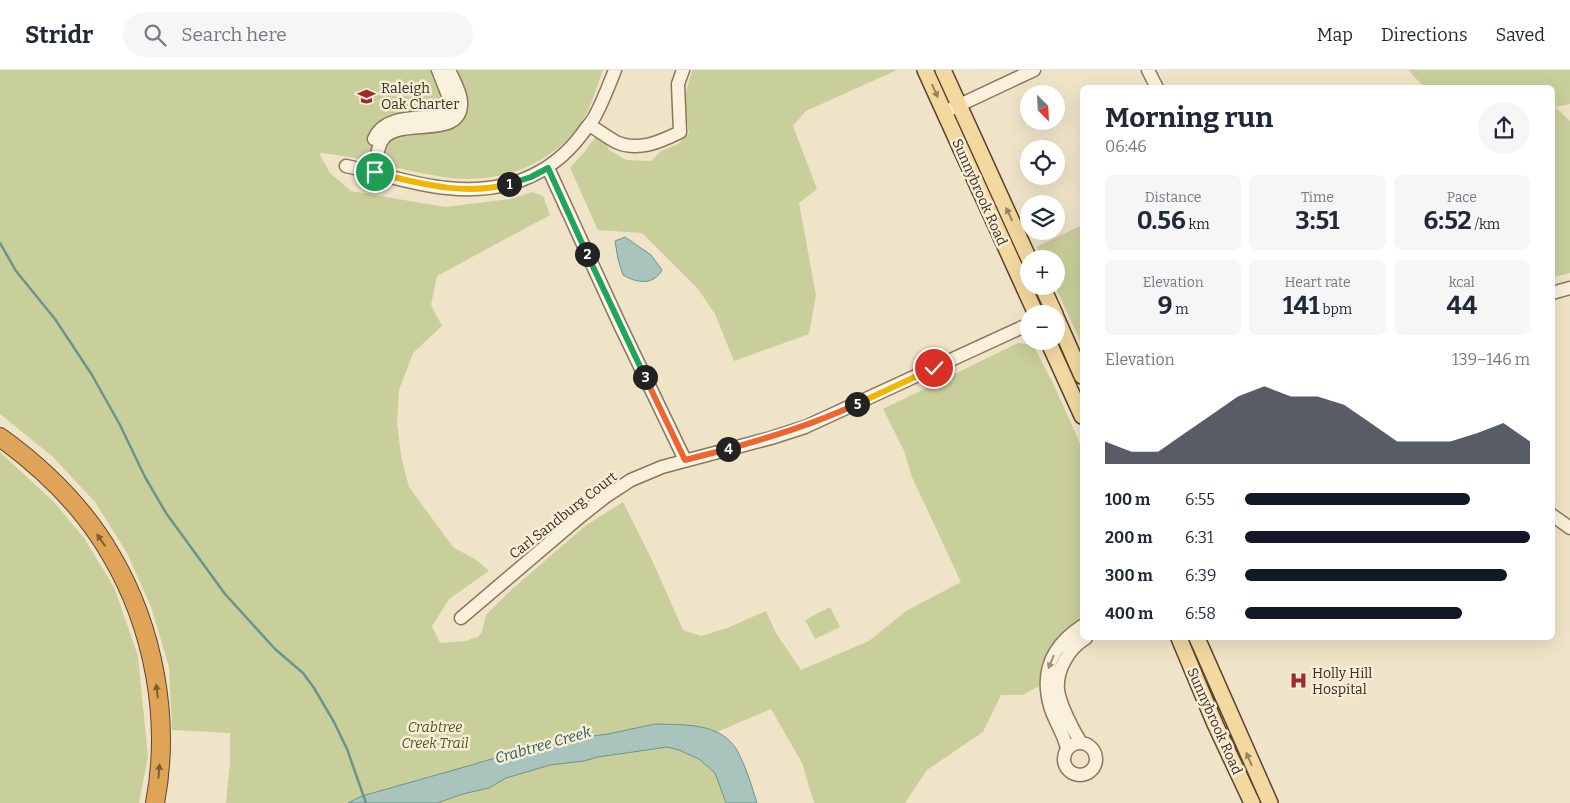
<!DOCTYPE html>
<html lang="en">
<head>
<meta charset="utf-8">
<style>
  :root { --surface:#fff; --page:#f6f6f7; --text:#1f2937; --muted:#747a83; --line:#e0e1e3; --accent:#111827 }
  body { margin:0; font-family:Bitter,serif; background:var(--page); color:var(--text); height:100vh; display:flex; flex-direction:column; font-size:19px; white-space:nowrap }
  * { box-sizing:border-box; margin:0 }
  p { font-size:16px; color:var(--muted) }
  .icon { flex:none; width:28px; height:28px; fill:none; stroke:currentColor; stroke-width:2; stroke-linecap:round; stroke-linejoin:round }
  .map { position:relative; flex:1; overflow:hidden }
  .side { position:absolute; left:1080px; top:15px; width:475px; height:555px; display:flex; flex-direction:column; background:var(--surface); border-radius:8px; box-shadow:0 5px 20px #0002 }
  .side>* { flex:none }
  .needle { width:32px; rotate:156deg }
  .controls { position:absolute; left:1020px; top:15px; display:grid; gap:10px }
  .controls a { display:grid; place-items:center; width:45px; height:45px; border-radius:50%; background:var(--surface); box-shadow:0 5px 20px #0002; font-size:25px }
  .pin { position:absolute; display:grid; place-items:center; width:42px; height:42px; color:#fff; margin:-21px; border:2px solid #fff; border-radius:50%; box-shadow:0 1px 5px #0007 }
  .km { position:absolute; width:25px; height:25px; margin:-12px; border-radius:50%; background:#222; color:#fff; font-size:14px; line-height:25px; text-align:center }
  .round { display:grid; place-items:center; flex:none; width:52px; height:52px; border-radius:26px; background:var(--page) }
  .overview { display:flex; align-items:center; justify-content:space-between; height:85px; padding:0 25px }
  h1 { font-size:28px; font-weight:700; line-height:38px }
  .stats { display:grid; grid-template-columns:repeat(3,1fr); gap:8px; height:85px; padding:5px 25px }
  .stats div { display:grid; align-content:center; border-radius:8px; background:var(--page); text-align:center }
  .stats b { font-size:25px; font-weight:700 }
  .stats small { font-size:14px; font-weight:400 }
  .stats p { font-size:14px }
  .chart { height:140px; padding:10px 25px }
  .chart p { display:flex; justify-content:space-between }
  .chart svg { width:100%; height:90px; margin-top:5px; fill:var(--accent); opacity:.7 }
  ul { padding:0 25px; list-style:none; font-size:16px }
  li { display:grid; grid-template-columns:80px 60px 1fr; align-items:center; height:38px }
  li i { height:12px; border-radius:6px; background:var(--accent) }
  header { display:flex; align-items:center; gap:30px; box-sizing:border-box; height:70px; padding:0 25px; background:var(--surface); border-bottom:1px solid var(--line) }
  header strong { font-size:24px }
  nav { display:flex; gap:28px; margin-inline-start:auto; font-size:18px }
  .search { width:350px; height:45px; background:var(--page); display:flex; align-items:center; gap:12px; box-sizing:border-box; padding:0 18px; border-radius:28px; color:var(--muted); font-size:19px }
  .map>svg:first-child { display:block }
</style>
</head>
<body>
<header>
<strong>Stridr</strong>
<div class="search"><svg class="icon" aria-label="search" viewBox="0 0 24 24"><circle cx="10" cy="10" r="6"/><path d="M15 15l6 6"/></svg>Search here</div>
<nav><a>Map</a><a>Directions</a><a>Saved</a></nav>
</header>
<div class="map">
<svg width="1570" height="733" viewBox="0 0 1570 733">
  <rect width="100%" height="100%" fill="#f0e4c8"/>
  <path fill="#c9cf9b" d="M0 0H603C596 19 590 43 577 59 544 99 493 115 443 107 402 101 361 86 319 83L330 103 351 121 445 137 510 129 532 122 543 126 550 145 437 206 431 235 442 256 413 283 399 320 397 353 401 386 409 417 453 477 478 491 489 501 449 529 432 556 440 573 466 571 475 567 476 569 482 562 486 545 511 520 585 456 623 432 652 490 683 560 701 566 727 558 766 541 776 563 801 600 869 571 906 541 961 512 912 407 904 381 883 339 1018 273 1033 275 1053 313 1082 378V550L1067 557 1048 582 1042 592 1039 616 1023 625H1001L983 662 927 700 905 733H814L802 693 771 639 710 665 753 733H226L230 692V663L172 660 169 597 151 537 127 483 95 432 53 387 0 344Z
    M692 0H897L806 41 793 56 817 119 799 133 816 225 809 264 734 291 715 244 698 219 642 163 598 160 570 98 585 81 597 65 606 73 609 80 626 90 651 91 661 81 678 74 689 63 684 30Z
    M1408 0H1570V34L1555 37 1570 51V203L1553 207 1552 18 1424 17Z
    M1082 155V275L1055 216 1056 189H1042L1036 177Z
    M0 382 54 432 84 468 114 517 138 586 148 687 139 733H0Z
    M830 537 840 557 815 569 805 550Z"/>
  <path fill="#a9c4bc" stroke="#6f938a" d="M625 167 651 185 662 200C653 216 637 213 623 205L618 189 615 171Z
    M655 654C687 655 725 652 740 686 747 700 752 717 757 733H726L715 703 699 689 679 680 667 677 598 687 584 691 550 695 506 708 489 718 463 724 437 733H348L362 726 475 694 548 672 608 664Z"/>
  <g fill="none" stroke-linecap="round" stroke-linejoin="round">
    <path stroke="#6f938a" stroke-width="2.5" d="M0 173 16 201 55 249 92 305 120 355 145 407 166 443 225 524 275 579 303 603 314 618 334 652 347 679 366 733"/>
    <defs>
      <path id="minor" d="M1148 0 1157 18
        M951 39 1034 0
        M589 55C598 60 607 67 616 72 638 82 660 72 680 62L678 14 683 0
        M374 69C385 43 421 50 444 45L451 33 438 0
        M346 96C380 103 413 115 447 118 501 124 549 108 582 64 586 58 592 52 595 46 603 31 609 15 615 0
        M548 98 620 255 685 390
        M375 102C377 91 376 78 383 69 400 46 463 71 461 32 461 22 453 9 449 0
        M1552 223 1570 218
        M1552 445 1570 458
        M461 548 581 446 605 427 631 410 662 397 771 368 805 357 1029 254
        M1064 689a16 16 0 1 1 32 0a16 16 0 1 1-32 0Z
        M1081 673C1073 660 1060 635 1058 620 1056 600 1069 578 1086 568
        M1067 679C1064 663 1054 651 1050 636 1040 600 1053 575 1082 556"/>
      <path id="major" d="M925 0 1036 244
        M943 0 1029 189
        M1042 216 1055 244
        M1056 247 1082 306
        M1048 271 1082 346
        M1179 568 1215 654 1252 733
        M1197 568 1270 733"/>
      <path id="highway" d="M0 367C43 398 84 438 111 485 154 558 171 650 155 733"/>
    </defs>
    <use href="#minor" stroke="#8d765c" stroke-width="15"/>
    <use href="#major" stroke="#5b4430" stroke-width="18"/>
    <use href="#highway" stroke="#5b4430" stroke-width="20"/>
    <use href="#minor" stroke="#faf1dc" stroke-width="12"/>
    <use href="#major" stroke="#f3d9a0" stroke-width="15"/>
    <use href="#highway" stroke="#e0a458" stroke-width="18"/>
  </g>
  <defs><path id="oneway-solid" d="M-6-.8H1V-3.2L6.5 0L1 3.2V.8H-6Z" transform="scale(1.25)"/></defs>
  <g fill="#988460">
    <use href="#oneway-solid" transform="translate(935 21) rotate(66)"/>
    <use href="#oneway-solid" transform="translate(1009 144) rotate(-116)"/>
    <use href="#oneway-solid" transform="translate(1249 689) rotate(-113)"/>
  </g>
  <g fill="#7e5d36">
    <use href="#oneway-solid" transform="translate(101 470) rotate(-125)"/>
    <use href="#oneway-solid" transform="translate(157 621) rotate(-97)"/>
    <use href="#oneway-solid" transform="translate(159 701) rotate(-85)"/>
  </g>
  <use fill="#9c907e" href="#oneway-solid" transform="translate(1051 592) rotate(112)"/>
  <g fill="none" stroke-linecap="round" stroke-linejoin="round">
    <defs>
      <path id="split-1" d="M375 102 380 104C423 114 465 126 509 114"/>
      <path id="split-2" d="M509 114 531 107 548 98 587 184"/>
      <path id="split-3" d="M587 184 645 307"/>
      <path id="split-4" d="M645 307 685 390 728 379"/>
      <path id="split-5" d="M728 379C774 366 814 354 857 334"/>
      <path id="split-6" d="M857 334 934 298"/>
    </defs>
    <use href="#split-1" stroke="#fff" stroke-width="10"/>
    <use href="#split-2" stroke="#fff" stroke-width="10"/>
    <use href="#split-3" stroke="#fff" stroke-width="10"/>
    <use href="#split-4" stroke="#fff" stroke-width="10"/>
    <use href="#split-5" stroke="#fff" stroke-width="10"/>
    <use href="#split-6" stroke="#fff" stroke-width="10"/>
    <use href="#split-1" stroke="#f5b400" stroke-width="6"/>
    <use href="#split-2" stroke="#22a559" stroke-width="6"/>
    <use href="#split-3" stroke="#22a559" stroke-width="6"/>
    <use href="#split-4" stroke="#f0652b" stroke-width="6"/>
    <use href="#split-5" stroke="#f0652b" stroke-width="6"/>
    <use href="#split-6" stroke="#f5b400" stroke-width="6"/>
  </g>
  <defs>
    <symbol id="school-bare" viewBox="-9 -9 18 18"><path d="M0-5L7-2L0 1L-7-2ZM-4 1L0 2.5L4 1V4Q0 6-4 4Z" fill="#9e2a2b" stroke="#f7eed8" stroke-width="2.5" paint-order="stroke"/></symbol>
    <symbol id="hospital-bare" viewBox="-9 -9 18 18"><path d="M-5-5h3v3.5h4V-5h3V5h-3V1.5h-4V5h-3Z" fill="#9e2a2b" stroke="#f7eed8" stroke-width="2.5" paint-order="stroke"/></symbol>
  </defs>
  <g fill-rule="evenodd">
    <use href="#school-bare" x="354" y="14" width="25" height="25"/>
    <use href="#hospital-bare" x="1286" y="598" width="25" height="25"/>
  </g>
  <g text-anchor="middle" stroke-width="5" stroke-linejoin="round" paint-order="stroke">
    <g font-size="14" fill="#3d2e20" stroke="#f7eed8" text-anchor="start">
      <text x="381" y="23">Raleigh<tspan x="381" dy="16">Oak Charter</tspan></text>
      <text x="1312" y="608">Holly Hill<tspan x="1312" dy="16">Hospital</tspan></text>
    </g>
    <g font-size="14" fill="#3d2e20" stroke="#f7eed8">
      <text transform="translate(980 122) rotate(66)" y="5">Sunnybrook Road</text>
      <text transform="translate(563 445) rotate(-38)" y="5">Carl Sandburg Court</text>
      <text transform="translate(1215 651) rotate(66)" y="5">Sunnybrook Road</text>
    </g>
    <g font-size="14" font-style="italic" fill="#4d5a26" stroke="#f7eed8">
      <text x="435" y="662">Crabtree<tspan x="435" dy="16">Creek Trail</tspan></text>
    </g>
    <g font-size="15" font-style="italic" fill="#2f5d5a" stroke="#f7eed8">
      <text transform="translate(543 675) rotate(-16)" y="5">Crabtree Creek</text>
    </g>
  </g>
</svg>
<div class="controls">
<a><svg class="needle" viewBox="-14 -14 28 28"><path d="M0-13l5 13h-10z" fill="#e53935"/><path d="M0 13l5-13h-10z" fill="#747a83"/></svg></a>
<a><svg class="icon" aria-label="locate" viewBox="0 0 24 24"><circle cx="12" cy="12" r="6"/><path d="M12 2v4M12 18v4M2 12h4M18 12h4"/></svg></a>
<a><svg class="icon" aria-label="layers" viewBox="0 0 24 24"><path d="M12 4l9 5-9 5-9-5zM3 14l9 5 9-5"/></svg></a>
<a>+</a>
<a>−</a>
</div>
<div class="pin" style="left:375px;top:102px;background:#1e9e55"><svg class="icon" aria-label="arrive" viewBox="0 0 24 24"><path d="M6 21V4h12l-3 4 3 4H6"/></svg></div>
<div class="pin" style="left:934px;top:298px;background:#d93025"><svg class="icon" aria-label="check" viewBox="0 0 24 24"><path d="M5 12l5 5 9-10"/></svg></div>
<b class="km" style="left:509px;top:114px">1</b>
<b class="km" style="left:587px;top:184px">2</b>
<b class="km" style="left:645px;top:307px">3</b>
<b class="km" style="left:728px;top:379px">4</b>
<b class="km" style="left:857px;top:334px">5</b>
<section class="side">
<div class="overview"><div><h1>Morning run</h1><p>06:46</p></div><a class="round"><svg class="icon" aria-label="share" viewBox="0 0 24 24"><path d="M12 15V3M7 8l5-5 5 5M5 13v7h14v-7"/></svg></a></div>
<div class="stats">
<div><p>Distance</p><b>0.56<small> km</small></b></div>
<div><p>Time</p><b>3:51</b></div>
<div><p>Pace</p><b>6:52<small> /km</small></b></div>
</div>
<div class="stats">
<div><p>Elevation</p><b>9<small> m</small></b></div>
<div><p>Heart rate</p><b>141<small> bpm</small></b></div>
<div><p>kcal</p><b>44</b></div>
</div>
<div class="chart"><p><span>Elevation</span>139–146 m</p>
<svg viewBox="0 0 160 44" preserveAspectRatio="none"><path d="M0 44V33L10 38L20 38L30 29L40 20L50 11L60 6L70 11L80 11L90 15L100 24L110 33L120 33L130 33L140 29L150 24L160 33V44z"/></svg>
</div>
<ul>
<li><b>100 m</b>6:55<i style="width:79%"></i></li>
<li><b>200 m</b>6:31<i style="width:100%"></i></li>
<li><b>300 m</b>6:39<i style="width:92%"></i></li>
<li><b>400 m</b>6:58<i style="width:76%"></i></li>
</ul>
</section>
</div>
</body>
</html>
